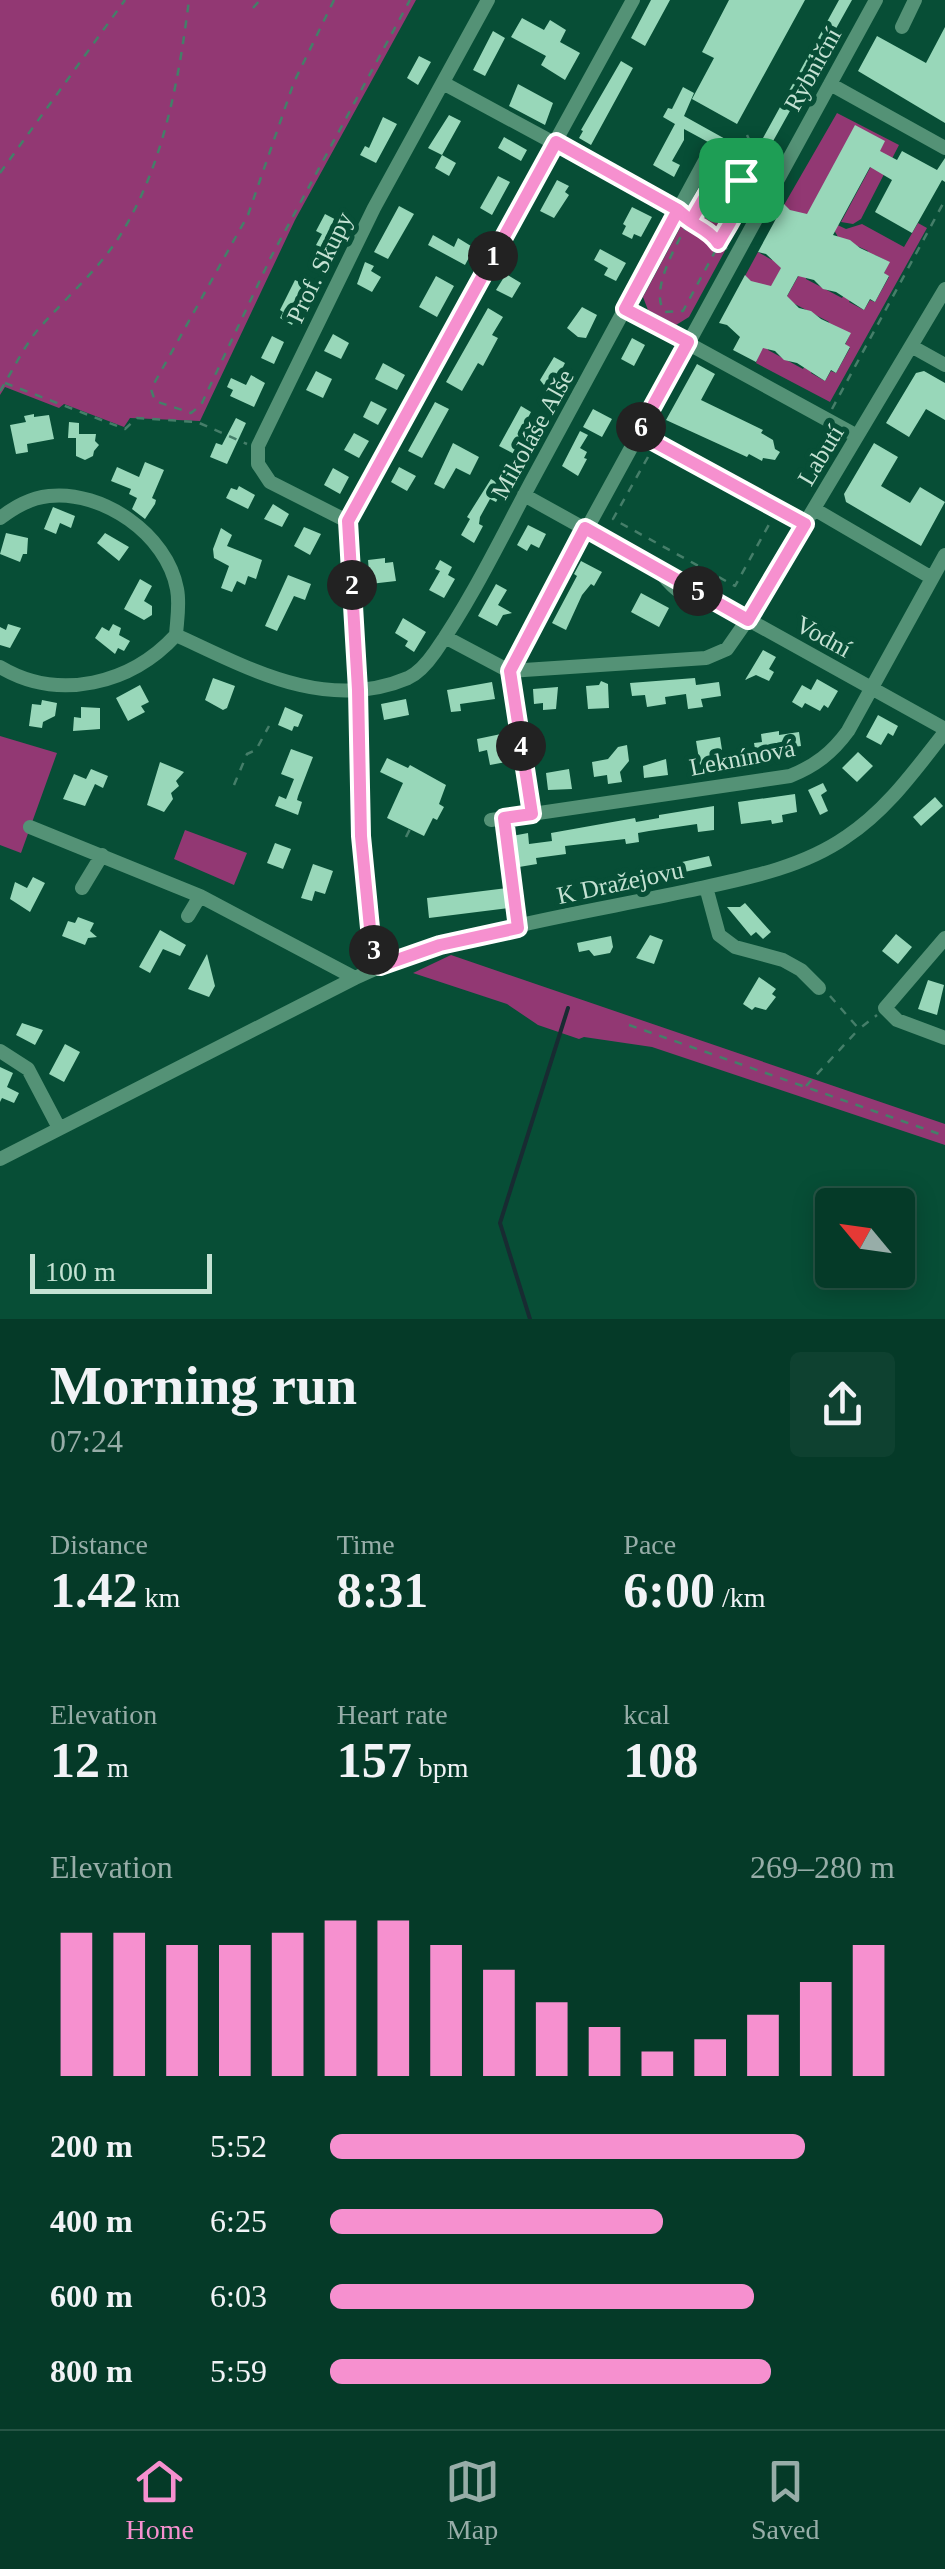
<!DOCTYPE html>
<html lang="en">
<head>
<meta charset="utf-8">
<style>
  :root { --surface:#053a28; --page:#0e4130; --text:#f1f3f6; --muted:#97ada8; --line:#265445; --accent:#f690cf }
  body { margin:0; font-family:"Times New Roman",serif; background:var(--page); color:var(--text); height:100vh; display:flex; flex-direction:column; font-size:38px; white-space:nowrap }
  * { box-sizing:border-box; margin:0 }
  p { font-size:32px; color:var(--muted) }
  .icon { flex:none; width:55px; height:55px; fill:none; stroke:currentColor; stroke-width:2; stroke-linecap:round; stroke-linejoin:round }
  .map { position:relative; height:1319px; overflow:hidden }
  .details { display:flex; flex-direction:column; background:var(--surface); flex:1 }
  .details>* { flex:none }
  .needle { width:65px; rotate:299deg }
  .tools { position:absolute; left:815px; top:1188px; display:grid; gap:20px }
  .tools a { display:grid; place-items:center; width:100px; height:100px; border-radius:10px; background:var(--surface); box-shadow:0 5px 25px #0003,0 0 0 2px var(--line); font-size:50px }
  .scale { position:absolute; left:30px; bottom:25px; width:182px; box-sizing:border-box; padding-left:10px; border:5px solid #c4e2d3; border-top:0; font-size:28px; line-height:35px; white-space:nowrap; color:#c4e2d3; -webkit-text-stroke:8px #074e36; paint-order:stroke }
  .pin { position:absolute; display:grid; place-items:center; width:85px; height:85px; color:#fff; margin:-42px; border-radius:20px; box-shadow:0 5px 15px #0006 }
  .km { position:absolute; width:50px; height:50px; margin:-25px; border-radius:50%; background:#222; color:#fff; font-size:28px; line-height:50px; text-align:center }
  .round { display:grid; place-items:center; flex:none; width:105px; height:105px; border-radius:10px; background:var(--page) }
  .summary { display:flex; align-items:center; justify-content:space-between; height:170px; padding:0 50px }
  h1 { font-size:55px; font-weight:600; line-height:75px }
  .figures { display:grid; grid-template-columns:repeat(3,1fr); gap:15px; height:170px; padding:10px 50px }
  .figures div { display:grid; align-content:center }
  .figures b { font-size:50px; font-weight:600 }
  .figures small { font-size:28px; font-weight:400 }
  .figures p { font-size:28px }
  .chart { height:280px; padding:20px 50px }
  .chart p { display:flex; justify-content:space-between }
  .chart svg { width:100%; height:180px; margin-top:10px; stroke:var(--accent); stroke-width:6 }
  ul { padding:0 50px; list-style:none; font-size:32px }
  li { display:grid; grid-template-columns:160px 120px 1fr; align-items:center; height:75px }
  li i { height:25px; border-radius:12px; background:var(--accent) }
  .dock { display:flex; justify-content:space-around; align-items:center; height:140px; border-top:2px solid var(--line); background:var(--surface); font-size:28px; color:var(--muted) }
  .dock a { display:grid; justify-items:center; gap:5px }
  .dock .selected { color:var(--accent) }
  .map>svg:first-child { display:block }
</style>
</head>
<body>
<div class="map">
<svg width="945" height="1319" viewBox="0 0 945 1319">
  <rect width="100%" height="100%" fill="#074e36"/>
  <path fill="#923873" d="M0 0H416L295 220 200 421 130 418 124 427 64 404 59 408 5 387 0 395Z
    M837 113 899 145 861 219 853 224 841 222 884 142 803 229 784 205Z
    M718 157 764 179 689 317 676 325 648 310 643 297Z
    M829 221 846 229 862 224 904 247 918 223 927 228 830 402 756 363 766 335 768 350 803 369 809 359 816 362 811 373 825 381 831 371 836 373 850 348 845 345 850 334 824 333 829 322 793 303 780 309 805 264 806 279 842 298 848 288 855 291 849 302 864 310 870 300 875 302 889 277 884 273 889 262 875 255 869 265 862 262 868 251 838 237Z
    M778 250 789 255 764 300 745 276 758 252 772 260Z
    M0 736 57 753 21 853 0 845Z
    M185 830 247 853 234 885 174 859Z
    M451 955 945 1124V1145L652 1047 584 1037 579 1039 538 1025 507 1004 413 973Z"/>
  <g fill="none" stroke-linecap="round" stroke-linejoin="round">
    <path stroke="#182b32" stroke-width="4" d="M530 1319 500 1223 568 1008"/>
  </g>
  <path fill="#98d7b9" d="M651 0H670L645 46 631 38Z
    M729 0H805L737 124 692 99 714 58 702 52Z
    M839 0H852L772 143 763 138Z
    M522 18 544 30 550 20 566 30 560 42 580 53 565 80 541 65 546 56 511 37Z
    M945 27V123L858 71 877 36 926 63Z
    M493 31 505 38 485 76 473 70Z
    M419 56 431 62 418 85 407 78Z
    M621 61 633 68 591 145 579 138 583 131 581 130Z
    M518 84 553 103 545 125 509 106Z
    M683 87 694 93 684 116 763 160 758 169 684 129V140L672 161 680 165 674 177 653 165 675 124 663 117 668 108 672 109Z
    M449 115 461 121 442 155 456 163 449 176 435 168 442 155 428 148Z
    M383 117 397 124 376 163 360 155 365 146 369 148Z
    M855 125 885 141 880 151 897 160 902 151 937 170 945 158V182L942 180 912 233 875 212 892 180 870 167 833 235 850 240 860 248 890 262 884 273 889 276 875 302 870 299 864 310 836 292 823 289 814 280 798 276 787 296 799 308 811 311 821 319 851 333 845 344 850 347 836 373 831 370 825 381 797 363 784 360 775 351 763 348 756 362 733 350 740 337 727 325 719 323 745 275 751 281 771 286 781 268 766 254 758 252 784 204 790 210 807 214Z
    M504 137 527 150 521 161 498 148Z
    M498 176 510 182 492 215 480 208Z
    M557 180 569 186 565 192 569 195 554 218 540 211Z
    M399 206 414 214 388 259 374 252Z
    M632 207 652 217 641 237 634 234 632 239 622 234 626 226 623 224Z
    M325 214 344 224 329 252 316 245 322 234 316 231Z
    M433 235 454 247 458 238 471 246 473 250 465 265 428 245Z
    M600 249 626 263 616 281 604 275 608 268 594 260Z
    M365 262 374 266 371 271 381 277 372 292 357 284Z
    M506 274 521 283 512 298 496 290Z
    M436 276 454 286 437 317 419 307Z
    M295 280 310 287 292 325 280 318 283 312 280 310Z
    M582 307 597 315 586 338 578 337 567 328Z
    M488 308 503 317 492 335 498 338 483 366 478 363 462 391 446 382Z
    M333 334 349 343 341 359 324 351Z
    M272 336 284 342 274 364 261 358Z
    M632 338 645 345 634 366 621 359Z
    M554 357 565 363 560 373 565 376 558 390 547 389 540 380Z
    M383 363 405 375 397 390 375 379Z
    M697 364 715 374 701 400 763 430 761 433 773 440 775 449 780 452 775 460 763 458 762 461 749 454 747 457 666 420Z
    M316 371 332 379 323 398 306 390Z
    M924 371 945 383V420L926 409 909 437 886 423 916 373Z
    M251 375 265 383 254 407 230 396 233 390 227 387 231 378 246 385Z
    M371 401 387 409 378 425 363 417Z
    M435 402 449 409 422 458 408 451Z
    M521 406 531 412 524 425 532 430 518 456 499 446Z
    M593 409 612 419 602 437 583 427Z
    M34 414V417L49 415 54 439 27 444 28 452 16 454 10 425 26 422 24 416Z
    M236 418 246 423 227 464 210 457 216 443 222 445Z
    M69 422 79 423V434H96L95 441 99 445 94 451 93 456 85 460 76 456V438H68Z
    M580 431 588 435 580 448 587 452 584 458 587 459 578 476 562 466Z
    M354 433 369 441 359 458 344 450Z
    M453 443 479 457 470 475 456 468 444 489 434 484Z
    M874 443 898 457 881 486 910 503 920 487 945 502 921 546 846 502 844 494Z
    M145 462 164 470 152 498 156 500 155 504 145 519 132 509 137 498 129 494 131 489 111 481 117 467 139 477Z
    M399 467 416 476 407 491 391 482Z
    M333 468 349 477 340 494 324 485Z
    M491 479 504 487 496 502 490 499 480 517 479 524 483 526 474 543 461 535 470 519 467 517Z
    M239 486 255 495 248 509 226 498 231 488 237 490Z
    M273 504 289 514 282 527 264 519Z
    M53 507 75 516 71 528 60 523 56 534 44 529Z
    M528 525 546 534 539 548 531 544 527 551 517 545Z
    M304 527 321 534 310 555 294 546Z
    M221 528 232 535 227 546 262 560 256 579 248 576 245 585 237 581 232 592 221 588 229 566 214 558 213 549Z
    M6 533 28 538 27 554H23L20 562 0 554Z
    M105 533 129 547 119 561 97 543Z
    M385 558V563L393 562 396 581 370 584 368 560Z
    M440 560 452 567 448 575 455 579 444 598 429 590 440 571 435 569Z
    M581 561 602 572 594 586 591 584 582 595 566 630 552 623 577 576 574 574Z
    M288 575 311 584 305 600 294 596 277 631 265 626Z
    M140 579 152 586 144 601 152 606V615L144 620 124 609Z
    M496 584 507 590 498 605 512 613 503 615 497 626 478 616Z
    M641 593 669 608 659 627 631 612Z
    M403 618 426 632 414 652 405 646 408 641 395 633Z
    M8 624 21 628 10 648 0 645V627L6 630Z
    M113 624 121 628 119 635 130 641 124 651 118 648 115 654 95 638 102 627 109 631Z
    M763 650 776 657 769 669 774 672 769 681 756 675 745 680Z
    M213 678 235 686 227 708 223 710 205 700Z
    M695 678 696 685 719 682 721 696 701 699 703 707 688 709 686 694 665 697 666 704 647 707 645 695 632 696 630 683Z
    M817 679 838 691 828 708 824 705 820 711 805 703 802 708 792 702 802 685 811 690Z
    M601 681 608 684 609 708 588 709 586 686 599 685Z
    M492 682 495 699 460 704 461 711 451 712 447 690Z
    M140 685 149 702 141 706 145 712 128 721 116 698Z
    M558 687 556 709 543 710V703L534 704 533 689Z
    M406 699 409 715 384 720 381 704Z
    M42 700 57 703 55 716 43 722 42 728 29 726 32 704 41 705Z
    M81 707 100 708V729L73 731 74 717 81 718Z
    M285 707 303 715 298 727 294 726 292 731 278 725Z
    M878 715 898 726 893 736 888 733 881 745 866 737Z
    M779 731V735L799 732 801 746 781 749 783 757 757 761 754 743 762 742 761 734Z
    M501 734 506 762 490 765 487 750 479 752 477 739Z
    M720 737 722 750 713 751 716 769 701 771 696 741Z
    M627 745 629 761 620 772 622 782 608 784 607 775 594 777 592 762 608 759 618 747Z
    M291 749 313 757 298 796 297 800 302 802 298 815 275 806 279 796 286 799 294 779 281 774Z
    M858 752 873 766 857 782 842 768Z
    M387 758 408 768 410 765 446 785 439 804 444 807 437 820 433 818 424 836 387 818 403 783 380 772Z
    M666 759 668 775 644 778 643 766Z
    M160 762 184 772 176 781 179 786 171 793 173 799 164 812 147 805Z
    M91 769 108 776 103 788 95 784 85 806 63 799 74 774 86 779Z
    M569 769 572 789 548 790 546 773Z
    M823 783 827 791 821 795 828 811 820 815 808 790Z
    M795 794 797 812 782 815 783 822 772 824 771 820 741 824 738 802Z
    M935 797 943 806 921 826 913 817Z
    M714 806V830L698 832 697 824 649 831 638 833 639 842 626 844 625 839 565 846 566 854 536 858 537 864 519 867 516 861 512 836 528 833 529 844 552 841 551 833 635 818 636 822 659 818V815Z
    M275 843 291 849 283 869 267 863Z
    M709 856 712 866 666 876 664 866Z
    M313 864 333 871 325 894 315 891 312 901 301 898Z
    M33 877 45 883 30 912 10 899 15 882 27 888Z
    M507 888 509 908 429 918 427 898Z
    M745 903 771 932 763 939 756 932 751 936 727 907H740Z
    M78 917 94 923 90 931 97 937 88 938 85 945 62 936 68 921 75 923Z
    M160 930 186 945 180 956 163 949 150 973 139 967Z
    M896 934 912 947 898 964 882 951Z
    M650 935 663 940 654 964 636 958Z
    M611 936 613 947 610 953 594 956 589 950 579 952 577 943Z
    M207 954 215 986 209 997 188 989Z
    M759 977 776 989 772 994 776 997 766 1010 755 1007 752 1010 743 1004Z
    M928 980 944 985 937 1015 918 1009Z
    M22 1023 43 1030 35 1045 16 1035Z
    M65 1044 80 1052 64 1082 49 1074Z
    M0 1067 13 1073 7 1087 19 1093 14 1103 2 1098 0 1102Z"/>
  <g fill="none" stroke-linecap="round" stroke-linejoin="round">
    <path stroke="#457e69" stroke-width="2.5" stroke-dasharray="8 8" stroke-linecap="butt" d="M334 0 294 82 248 215 151 389 155 401 191 413 201 405 271 257 410 0
      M253 8 260 0
      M747 135 753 148 775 160
      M0 173 125 0
      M721 173C744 172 744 189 739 207L683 311 665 312C643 286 698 209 713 182Z
      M686 219 712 234 727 249
      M5 383 125 429 137 418 197 422 247 444
      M0 391C12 372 22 350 36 332 64 299 98 271 121 234 164 164 179 79 189 0
      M832 409 945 200
      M648 457 613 519 735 586 772 519
      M234 785 247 754 256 750 269 726
      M506 830 516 911
      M406 837 410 829
      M830 996 859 1029 877 1015
      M629 1025 945 1136
      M806 1086 858 1030"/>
    <path stroke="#549276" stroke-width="14" d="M902 27 915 0
      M443 83 678 210
      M830 84 945 148
      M625 309 857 436
      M911 346 945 365
      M637 433 805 524
      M524 495 945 729
      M814 509 932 578
      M0 518C15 507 30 498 49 496 102 490 167 534 177 589 180 604 177 620 176 635 131 684 59 702 0 667
      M347 521 270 482 258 464V446L374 208 488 0
      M662 574C676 592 688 600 710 602
      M176 635C248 668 326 713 408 678 419 673 428 662 435 652 474 596 504 532 536 473 593 367 651 262 707 157
      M445 637 509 671 706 658 727 649 748 619 945 289
      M509 671 876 0
      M509 671 532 814
      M491 820 790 776C815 766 832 753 848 731L945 555
      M30 827 200 896 355 978
      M706 887 719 935 735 947 783 960 801 970 819 988
      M82 888 102 855
      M188 916 200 896
      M945 938 885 1008 897 1020 945 1038
      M379 966 370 928 361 836 359 689 347 521 633 0
      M0 1051 28 1069 59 1128
      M0 1159 355 978C453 931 580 914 687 891 742 879 800 869 846 837 887 810 915 770 945 732"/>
  </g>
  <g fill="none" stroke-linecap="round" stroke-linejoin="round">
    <defs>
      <path id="route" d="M741 180 728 173 717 176 691 221 678 210 556 142 348 521 358 690 361 836 370 928 380 966 440 945 518 928 504 818 532 814 510 671 585 528 748 620 805 524 638 433 688 342 625 309 678 210C689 225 708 227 718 243 729 223 745 204 741 180"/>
    </defs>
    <use href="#route" stroke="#fff" stroke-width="20"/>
    <use href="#route" stroke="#f690cf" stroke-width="12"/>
  </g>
  <g text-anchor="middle" stroke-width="10" stroke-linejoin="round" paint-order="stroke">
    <g font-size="25" fill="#c4e2d3" stroke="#074e36">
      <text transform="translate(812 69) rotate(-61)" y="9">Rybniční</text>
      <text transform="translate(319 267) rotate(-64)" y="9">Prof. Skupy</text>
      <text transform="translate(532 434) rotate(-61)" y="9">Mikoláše Alše</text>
      <text transform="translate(820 455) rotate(-59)" y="9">Labutí</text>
      <text transform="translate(824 636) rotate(29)" y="9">Vodní</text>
      <text transform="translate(742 757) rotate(-11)" y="9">Leknínová</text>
      <text transform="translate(620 882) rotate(-12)" y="9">K Dražejovu</text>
    </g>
  </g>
</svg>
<div class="tools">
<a><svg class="needle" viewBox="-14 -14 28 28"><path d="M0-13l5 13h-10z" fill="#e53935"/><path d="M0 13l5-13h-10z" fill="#97ada8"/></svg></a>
</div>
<div class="scale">100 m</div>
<div class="pin" style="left:741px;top:180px;background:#1e9e55"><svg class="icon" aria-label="arrive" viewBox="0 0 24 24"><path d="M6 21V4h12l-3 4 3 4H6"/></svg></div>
<b class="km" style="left:493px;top:256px">1</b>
<b class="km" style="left:352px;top:585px">2</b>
<b class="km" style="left:374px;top:950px">3</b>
<b class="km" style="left:521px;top:746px">4</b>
<b class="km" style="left:698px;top:591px">5</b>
<b class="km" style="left:641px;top:427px">6</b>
</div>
<section class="details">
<div class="summary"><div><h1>Morning run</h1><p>07:24</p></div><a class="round"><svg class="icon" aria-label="share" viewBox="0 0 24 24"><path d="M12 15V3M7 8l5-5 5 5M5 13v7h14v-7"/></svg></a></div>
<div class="figures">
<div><p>Distance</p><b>1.42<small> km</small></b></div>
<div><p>Time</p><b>8:31</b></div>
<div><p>Pace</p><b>6:00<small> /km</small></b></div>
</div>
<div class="figures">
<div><p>Elevation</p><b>12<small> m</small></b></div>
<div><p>Heart rate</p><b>157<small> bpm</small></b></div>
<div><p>kcal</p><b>108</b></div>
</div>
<div class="chart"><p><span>Elevation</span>269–280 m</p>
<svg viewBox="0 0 160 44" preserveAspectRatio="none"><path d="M5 44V9M15 44V9M25 44V12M35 44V12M45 44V9M55 44V6M65 44V6M75 44V12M85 44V18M95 44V26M105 44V32M115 44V38M125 44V35M135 44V29M145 44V21M155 44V12"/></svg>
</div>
<ul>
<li><b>200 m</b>5:52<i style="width:84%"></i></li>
<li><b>400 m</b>6:25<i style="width:59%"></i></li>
<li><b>600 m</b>6:03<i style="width:75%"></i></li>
<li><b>800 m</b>5:59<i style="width:78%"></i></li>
</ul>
</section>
<nav class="dock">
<a class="selected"><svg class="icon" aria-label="home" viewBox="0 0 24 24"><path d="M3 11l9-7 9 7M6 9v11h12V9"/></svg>Home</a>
<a><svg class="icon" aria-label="map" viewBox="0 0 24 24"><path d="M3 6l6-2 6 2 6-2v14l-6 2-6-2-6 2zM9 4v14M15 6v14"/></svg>Map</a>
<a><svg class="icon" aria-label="saved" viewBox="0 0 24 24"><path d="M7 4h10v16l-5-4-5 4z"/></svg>Saved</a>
</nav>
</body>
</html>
